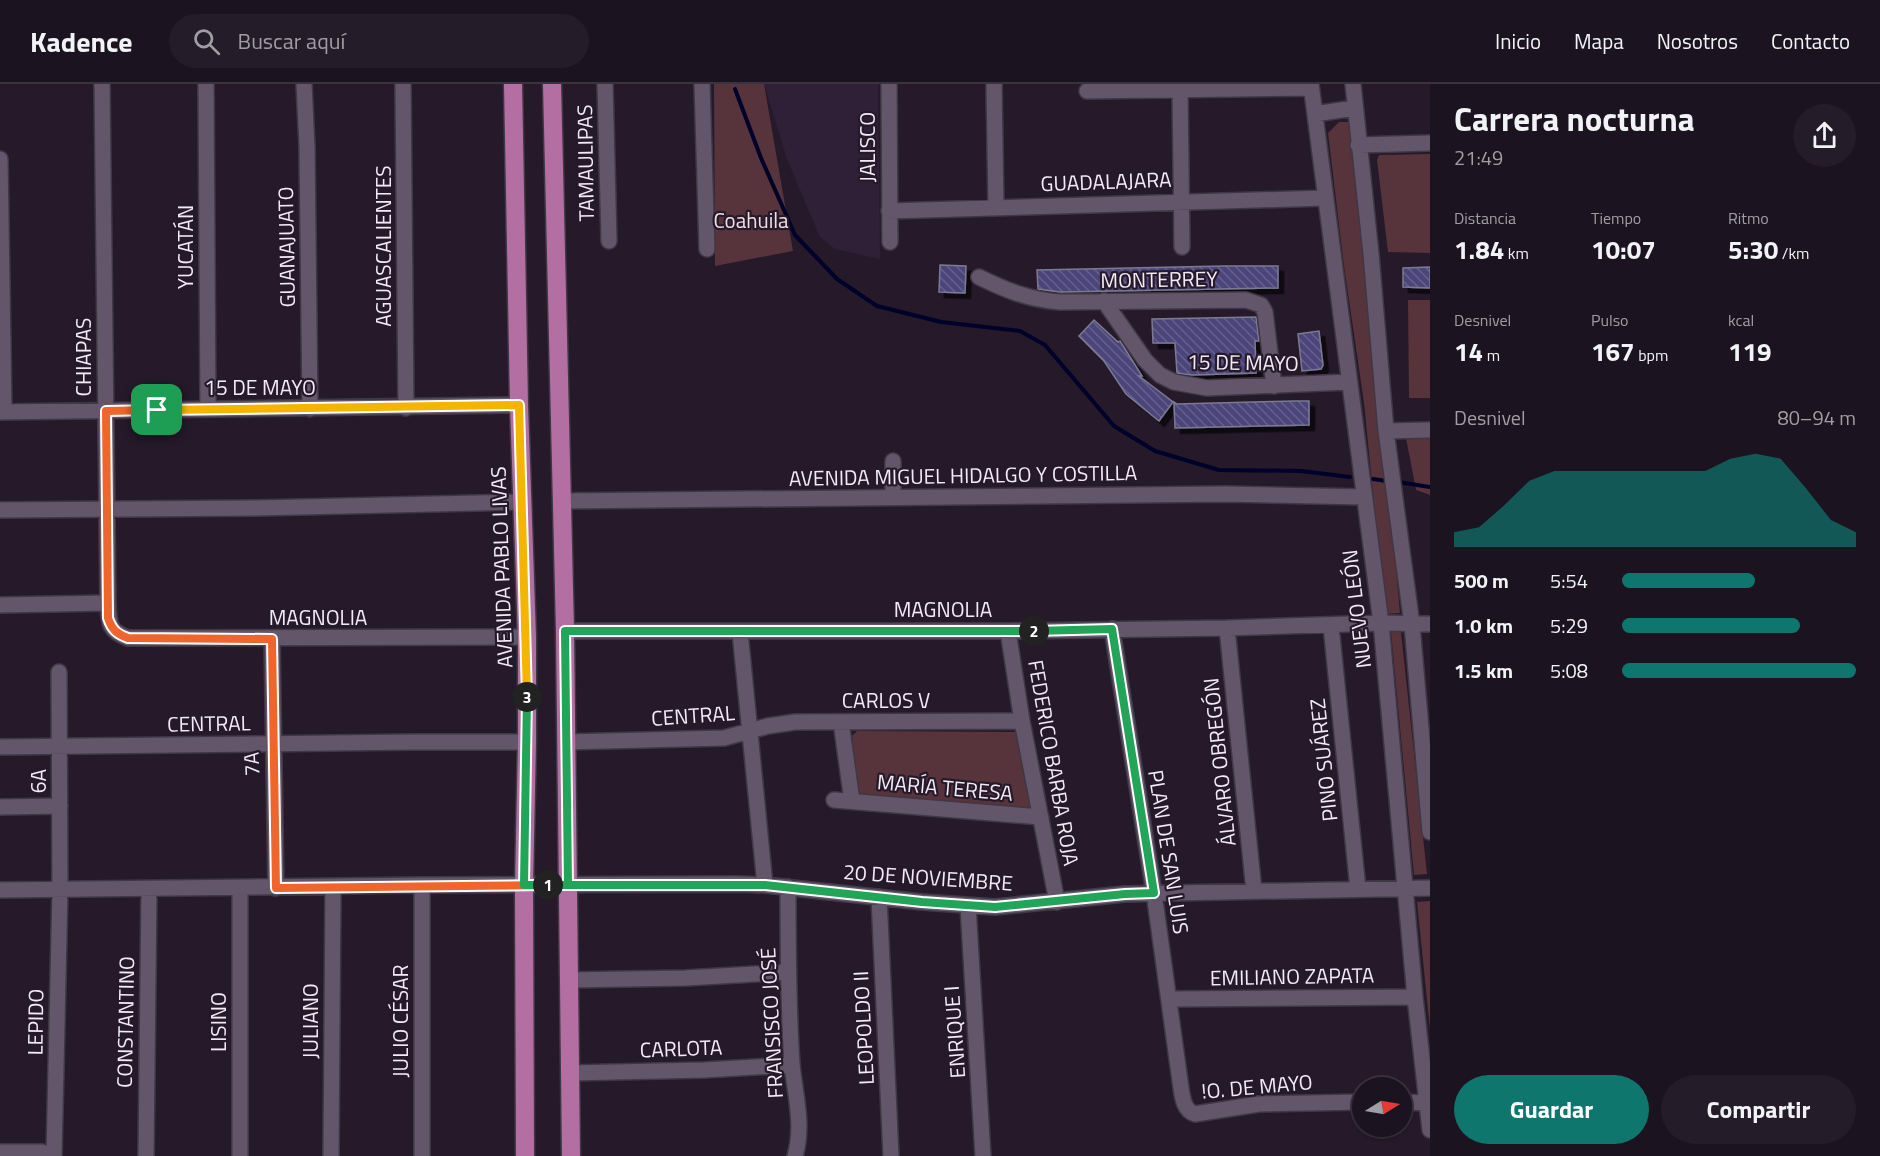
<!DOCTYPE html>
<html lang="es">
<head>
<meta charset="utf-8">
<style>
  :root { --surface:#1c1320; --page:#251c29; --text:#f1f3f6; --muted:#a09ea5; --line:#3a323e; --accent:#0f766e }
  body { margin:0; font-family:"Titillium Web",sans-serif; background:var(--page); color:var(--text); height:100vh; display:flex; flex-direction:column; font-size:22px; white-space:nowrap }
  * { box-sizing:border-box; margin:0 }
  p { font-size:20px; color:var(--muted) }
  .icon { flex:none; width:33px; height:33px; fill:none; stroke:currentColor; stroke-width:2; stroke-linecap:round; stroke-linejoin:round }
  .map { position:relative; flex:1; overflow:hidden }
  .side { display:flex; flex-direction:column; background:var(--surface); width:450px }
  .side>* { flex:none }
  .needle { width:39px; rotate:79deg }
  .controls { position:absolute; left:1352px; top:993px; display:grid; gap:12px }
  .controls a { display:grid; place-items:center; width:60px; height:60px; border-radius:50%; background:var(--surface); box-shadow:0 2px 4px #0004,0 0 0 2px var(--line); font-size:30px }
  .pin { position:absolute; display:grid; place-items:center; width:51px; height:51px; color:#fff; margin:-26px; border-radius:12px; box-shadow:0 3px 9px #0006 }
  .km { position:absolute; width:30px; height:30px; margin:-15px; border-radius:50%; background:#222; color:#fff; font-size:16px; line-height:30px; text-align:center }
  .round { display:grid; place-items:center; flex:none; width:63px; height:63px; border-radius:32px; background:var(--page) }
  .headline { display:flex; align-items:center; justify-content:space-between; height:102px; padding:0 24px }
  h1 { font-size:33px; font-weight:700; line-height:45px }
  .metrics { display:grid; grid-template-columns:repeat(3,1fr); gap:9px; height:102px; padding:6px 24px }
  .metrics div { display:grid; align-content:center }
  .metrics b { font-size:26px; font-weight:700 }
  .metrics small { font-size:16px; font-weight:400 }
  .metrics p { font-size:16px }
  .chart { height:168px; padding:12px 24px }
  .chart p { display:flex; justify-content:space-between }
  .chart svg { width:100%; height:108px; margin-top:6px; fill:var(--accent); opacity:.7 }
  .cta { display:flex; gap:12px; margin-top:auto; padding:12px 24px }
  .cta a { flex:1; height:69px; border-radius:36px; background:var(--accent); color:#fff; font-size:24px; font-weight:700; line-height:69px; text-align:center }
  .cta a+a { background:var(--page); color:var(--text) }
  ul { padding:0 24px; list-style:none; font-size:20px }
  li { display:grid; grid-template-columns:96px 72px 1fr; align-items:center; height:45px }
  li i { height:15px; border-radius:8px; background:var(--accent) }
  header { display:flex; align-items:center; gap:36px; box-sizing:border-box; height:84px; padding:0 30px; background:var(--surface); border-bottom:2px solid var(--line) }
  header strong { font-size:28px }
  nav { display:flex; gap:33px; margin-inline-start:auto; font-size:21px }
  .search { width:420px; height:54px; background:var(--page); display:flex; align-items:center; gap:15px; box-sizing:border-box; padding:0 21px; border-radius:33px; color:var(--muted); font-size:22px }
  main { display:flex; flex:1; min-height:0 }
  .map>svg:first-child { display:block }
</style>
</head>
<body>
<header>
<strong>Kadence</strong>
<div class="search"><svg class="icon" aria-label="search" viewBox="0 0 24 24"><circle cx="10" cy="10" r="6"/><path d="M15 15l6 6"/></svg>Buscar aquí</div>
<nav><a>Inicio</a><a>Mapa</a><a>Nosotros</a><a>Contacto</a></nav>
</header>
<main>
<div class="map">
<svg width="1430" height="1072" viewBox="0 0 1430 1072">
  <defs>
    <pattern id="building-back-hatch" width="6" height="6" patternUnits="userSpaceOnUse" patternTransform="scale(1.5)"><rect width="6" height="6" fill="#4b4579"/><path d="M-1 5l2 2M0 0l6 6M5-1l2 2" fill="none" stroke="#65608d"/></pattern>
    <filter id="shadow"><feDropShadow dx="5.5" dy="5.5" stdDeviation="0" flood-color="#0009"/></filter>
  </defs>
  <rect width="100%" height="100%" fill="#25192a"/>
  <path fill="#2f2037" d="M764 0H878L880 175 835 165 820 153 787 75Z"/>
  <path fill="#57333b" d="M714 0H764L793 167 715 182Z
    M1339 38H1352L1368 171 1400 529 1385 530 1364 319 1344 182 1328 49Z
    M1430 70V169L1388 168 1377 76 1379 71Z
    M1408 216H1430V314H1409Z
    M1406 354H1430V411L1416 406Z
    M1391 548H1401L1427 790 1414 791Z
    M857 647 1018 648 1036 720 1028 726 860 711 857 706 852 652Z
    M1430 817V945L1417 818Z"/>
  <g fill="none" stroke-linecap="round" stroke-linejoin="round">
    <path stroke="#00022a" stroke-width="4" d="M735 5 761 74 795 151 837 195 877 222 941 238 1020 247 1045 261 1114 342 1155 367 1219 386 1301 387 1350 393
      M1373 395 1387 397
      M1398 398 1430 403"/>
  </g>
  <path fill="url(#building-back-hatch)" stroke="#7b7a92" stroke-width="1.5" filter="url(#shadow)" d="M940 181 966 182 965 209 939 208Z
    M1224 182H1278V204L1060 208 1038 205 1037 186Z
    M1430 183V204L1403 203V184Z
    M1256 233 1259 257H1255L1256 289 1192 291 1177 289 1175 259H1153L1152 235Z
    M1094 236 1118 258 1120 257 1142 292H1139L1173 318 1159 337 1126 310 1104 277 1079 252Z
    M1319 247 1323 281 1321 285 1302 287 1298 250Z
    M1294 317H1309V341L1175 344 1174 318 1177 320Z"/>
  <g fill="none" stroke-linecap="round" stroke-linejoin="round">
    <defs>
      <path id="minor" d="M102 0 108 519C109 539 108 547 128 554L527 553
        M206 0 208 325
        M304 0 307 63 310 325
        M403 0 406 324
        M605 0 609 157
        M702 0 707 165
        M889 0 890 158
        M994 0 996 123
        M1311 0 1381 539 1415 913 1430 1046
        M1353 0 1371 170 1386 347 1412 541 1430 748
        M1180 5 1182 163
        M1087 7 1311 4
        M1315 30 1354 24
        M1358 61 1430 59
        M0 75 4 328
        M889 127 1325 114
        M979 193C1005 206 1030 216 1060 218L1246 216 1261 221 1265 228 1274 302
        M1104 217 1145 276 1160 291 1174 298 1207 304 1349 298
        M0 328 519 321
        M1386 347 1430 346
        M893 377V414
        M562 417 1225 410 1364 413
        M0 426 256 424 522 418
        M0 521 108 519
        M1331 542 1358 805
        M1227 544 1254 807
        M1112 545 1154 809 1180 997C1182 1009 1182 1026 1195 1030L1259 1020 1362 1018
        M565 547H1008L1227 544 1381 539 1430 540
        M1008 547 1022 637 1057 818
        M740 548 765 801
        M272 555 276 804
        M841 638 852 717
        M566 658 724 654 768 642 795 638 1022 637
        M0 663 412 658H527
        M834 716 1041 733
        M0 723 60 722
        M788 803C788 862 788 921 792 980 795 1011 804 1041 795 1072
        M0 806 422 801 739 800 765 801 922 818 995 823 1125 810 1430 804
        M879 813 891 1072
        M968 822 983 1072
        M568 896 685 894 788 888
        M1169 915 1415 913
        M570 989 704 986 792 981
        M1401 1018 1427 1019
        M0 1068H42L51 1072
        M54 1072 60 806 59 588
        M146 1072 149 805
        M240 1072V805
        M331 1072 333 803
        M422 1072V801"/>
      <path id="major" d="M513 0 519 321 527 553V658L524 801 525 1072
        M552 0 565 547 571 1072"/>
    </defs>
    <use href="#minor" stroke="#403745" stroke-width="18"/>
    <use href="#major" stroke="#403745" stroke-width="21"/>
    <use href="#minor" stroke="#63566a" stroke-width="15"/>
    <use href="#major" stroke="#b36fa2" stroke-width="18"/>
  </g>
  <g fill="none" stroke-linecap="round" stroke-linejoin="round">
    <defs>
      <path id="split-1" d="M157 326 106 327 108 534C112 546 117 550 128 554L272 555 276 804 548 801"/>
      <path id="split-2" d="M548 801H765L922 818 995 823 1125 810 1154 809 1112 545 1034 547"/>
      <path id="split-3" d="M527 613 524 801H568L565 547H1034"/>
      <path id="split-4" d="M157 326 519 321 527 613"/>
    </defs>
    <use href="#split-1" stroke="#fff" stroke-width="12"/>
    <use href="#split-2" stroke="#fff" stroke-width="12"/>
    <use href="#split-3" stroke="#fff" stroke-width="12"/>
    <use href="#split-4" stroke="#fff" stroke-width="12"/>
    <use href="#split-1" stroke="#f0652b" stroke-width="8"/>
    <use href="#split-2" stroke="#22a559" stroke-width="8"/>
    <use href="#split-3" stroke="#22a559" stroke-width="8"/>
    <use href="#split-4" stroke="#f5b400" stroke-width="8"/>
  </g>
  <g text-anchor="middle" stroke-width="4.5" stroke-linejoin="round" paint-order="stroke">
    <g font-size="21" fill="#f2ebf7" stroke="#25192a">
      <text transform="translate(868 63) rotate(-90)" y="7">JALISCO</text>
      <text transform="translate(586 79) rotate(-91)" y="7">TAMAULIPAS</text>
      <text transform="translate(1106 98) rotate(-2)" y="7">GUADALAJARA</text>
      <text transform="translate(384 162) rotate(-90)" y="7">AGUASCALIENTES</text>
      <text transform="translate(186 163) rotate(-90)" y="7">YUCATÁN</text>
      <text transform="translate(287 163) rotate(-91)" y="7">GUANAJUATO</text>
      <text transform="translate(1159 196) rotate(-1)" y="7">MONTERREY</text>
      <text transform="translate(84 273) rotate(-90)" y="7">CHIAPAS</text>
      <text transform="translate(1243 279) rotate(1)" y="7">15 DE MAYO</text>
      <text x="260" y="311">15 DE MAYO</text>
      <text transform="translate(963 392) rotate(-1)" y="7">AVENIDA MIGUEL HIDALGO Y COSTILLA</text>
      <text transform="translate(502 483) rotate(-92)" y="7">AVENIDA PABLO LIVAS</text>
      <text transform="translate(1357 525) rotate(-97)" y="7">NUEVO LEÓN</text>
      <text x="943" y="533">MAGNOLIA</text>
      <text x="318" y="541">MAGNOLIA</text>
      <text x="886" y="624">CARLOS V</text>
      <text transform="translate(693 632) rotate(-4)" y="7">CENTRAL</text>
      <text transform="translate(209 640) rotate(-1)" y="7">CENTRAL</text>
      <text transform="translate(1324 676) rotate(-96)" y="7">PINO SUÁREZ</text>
      <text transform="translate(1220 678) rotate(-96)" y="7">ÁLVARO OBREGÓN</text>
      <text transform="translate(1053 679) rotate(80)" y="7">FEDERICO BARBA ROJA</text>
      <text transform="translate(252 680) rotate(-92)" y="7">7A</text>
      <text transform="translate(39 697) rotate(-90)" y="7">6A</text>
      <text transform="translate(945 704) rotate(5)" y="7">MARÍA TERESA</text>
      <text transform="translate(1168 768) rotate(81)" y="7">PLAN DE SAN LUIS</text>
      <text transform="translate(928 794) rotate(4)" y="7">20 DE NOVIEMBRE</text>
      <text transform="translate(1292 893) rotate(-1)" y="7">EMILIANO ZAPATA</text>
      <text transform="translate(311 937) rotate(-90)" y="7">JULIANO</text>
      <text transform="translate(401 937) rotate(-90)" y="7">JULIO CÉSAR</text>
      <text transform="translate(36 938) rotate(-89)" y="7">LEPIDO</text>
      <text transform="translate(126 938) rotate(-89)" y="7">CONSTANTINO</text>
      <text transform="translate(219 938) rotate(-90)" y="7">LISINO</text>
      <text transform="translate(772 939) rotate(-93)" y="7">FRANSISCO JOSÉ</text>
      <text transform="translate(864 944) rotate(-93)" y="7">LEOPOLDO II</text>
      <text transform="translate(955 948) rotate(-94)" y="7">ENRIQUE I</text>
      <text transform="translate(681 965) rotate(-2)" y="7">CARLOTA</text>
      <text transform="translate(1257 1003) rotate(-5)" y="7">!O. DE MAYO</text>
    </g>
    <g font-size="21" fill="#f3dee2" stroke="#25192a">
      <text x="751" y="144">Coahuila</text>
    </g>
  </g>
</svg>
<div class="controls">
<a><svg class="needle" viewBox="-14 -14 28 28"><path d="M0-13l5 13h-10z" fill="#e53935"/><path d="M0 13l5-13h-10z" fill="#a09ea5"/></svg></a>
</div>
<div class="pin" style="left:157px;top:326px;background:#1e9e55"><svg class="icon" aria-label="arrive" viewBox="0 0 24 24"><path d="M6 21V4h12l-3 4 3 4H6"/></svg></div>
<b class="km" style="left:548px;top:801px">1</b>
<b class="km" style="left:1034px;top:547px">2</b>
<b class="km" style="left:527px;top:613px">3</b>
</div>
<section class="side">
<div class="headline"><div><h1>Carrera nocturna</h1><p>21:49</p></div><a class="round"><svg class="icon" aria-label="share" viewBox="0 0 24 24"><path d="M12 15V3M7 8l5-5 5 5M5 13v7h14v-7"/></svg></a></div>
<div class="metrics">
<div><p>Distancia</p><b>1.84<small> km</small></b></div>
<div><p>Tiempo</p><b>10:07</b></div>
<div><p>Ritmo</p><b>5:30<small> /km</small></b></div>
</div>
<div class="metrics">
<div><p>Desnivel</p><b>14<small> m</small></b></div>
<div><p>Pulso</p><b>167<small> bpm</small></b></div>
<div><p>kcal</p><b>119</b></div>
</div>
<div class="chart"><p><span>Desnivel</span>80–94 m</p>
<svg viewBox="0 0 160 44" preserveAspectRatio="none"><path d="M0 44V38L10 36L20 27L30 17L40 13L50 13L60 13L70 13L80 13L90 13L100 13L110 8L120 6L130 8L140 20L150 33L160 38V44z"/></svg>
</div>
<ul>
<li><b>500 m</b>5:54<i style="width:57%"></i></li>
<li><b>1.0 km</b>5:29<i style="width:76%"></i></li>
<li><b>1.5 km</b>5:08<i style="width:100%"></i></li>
</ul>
<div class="cta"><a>Guardar</a><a>Compartir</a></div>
</section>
</main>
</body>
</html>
